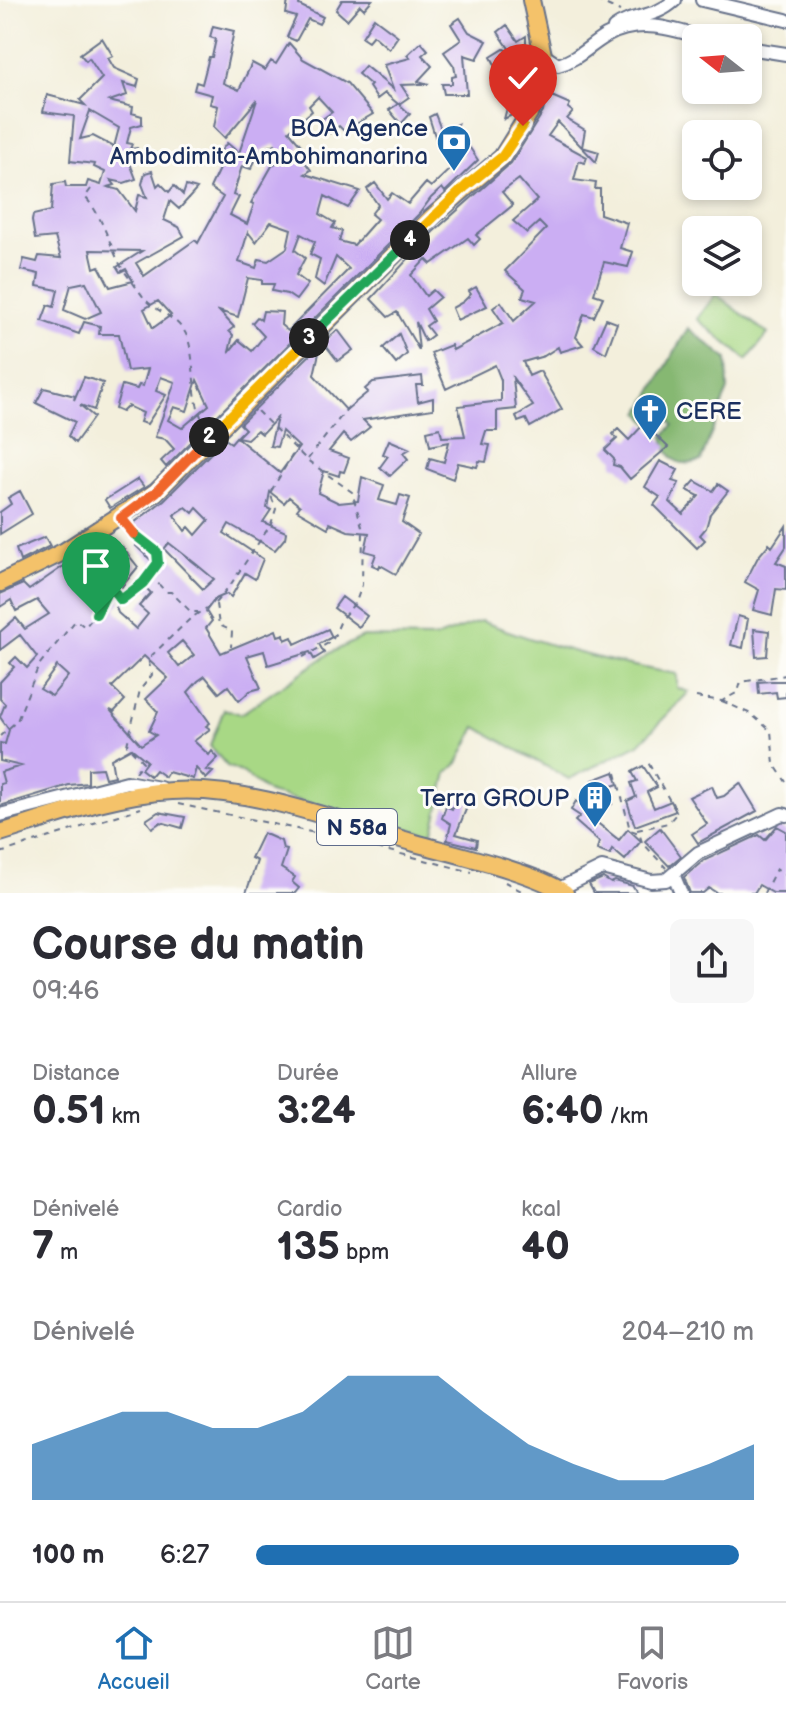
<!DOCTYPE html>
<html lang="fr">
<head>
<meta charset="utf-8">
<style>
  :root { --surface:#fff; --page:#f7f7f7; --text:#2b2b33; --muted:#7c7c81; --line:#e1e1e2; --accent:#1f6fb2 }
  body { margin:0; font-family:"Balsamiq Sans",sans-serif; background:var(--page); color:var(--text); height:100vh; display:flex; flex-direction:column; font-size:30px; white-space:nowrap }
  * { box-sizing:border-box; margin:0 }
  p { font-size:26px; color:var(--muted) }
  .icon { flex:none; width:44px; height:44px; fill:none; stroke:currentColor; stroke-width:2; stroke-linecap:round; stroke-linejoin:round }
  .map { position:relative; height:893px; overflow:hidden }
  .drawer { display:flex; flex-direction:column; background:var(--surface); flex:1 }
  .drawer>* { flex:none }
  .needle { width:52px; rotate:287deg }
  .fabs { position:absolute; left:682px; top:24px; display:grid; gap:16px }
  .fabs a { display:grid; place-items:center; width:80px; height:80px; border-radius:12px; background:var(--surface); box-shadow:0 4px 12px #0003; font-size:40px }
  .pin { position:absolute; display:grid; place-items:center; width:68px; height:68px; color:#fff; margin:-82px -34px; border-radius:50% 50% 50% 0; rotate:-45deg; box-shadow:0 0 8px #0007 }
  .pin .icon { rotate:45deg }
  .km { position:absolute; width:40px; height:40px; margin:-20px; border-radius:50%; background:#222; color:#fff; font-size:22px; line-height:40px; text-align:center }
  .round { display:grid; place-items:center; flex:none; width:84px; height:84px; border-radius:12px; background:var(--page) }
  .head { display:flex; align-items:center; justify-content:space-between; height:136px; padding:0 32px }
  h1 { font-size:44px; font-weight:700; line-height:60px }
  .metrics { display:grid; grid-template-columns:repeat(3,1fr); gap:12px; height:136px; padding:8px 32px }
  .metrics div { display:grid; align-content:center }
  .metrics b { font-size:40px; font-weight:700 }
  .metrics small { font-size:22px; font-weight:400 }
  .metrics p { font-size:22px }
  .chart { height:224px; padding:16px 32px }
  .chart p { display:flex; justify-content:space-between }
  .chart svg { width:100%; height:144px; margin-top:8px; fill:var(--accent); opacity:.7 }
  ul { padding:0 32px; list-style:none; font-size:26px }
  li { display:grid; grid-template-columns:128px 96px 1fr; align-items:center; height:60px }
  li i { height:20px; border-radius:10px; background:var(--accent) }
  .menu { display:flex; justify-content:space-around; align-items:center; height:112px; border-top:2px solid var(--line); background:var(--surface); font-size:22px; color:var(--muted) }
  .menu a { display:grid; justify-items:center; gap:4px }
  .menu .active { color:var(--accent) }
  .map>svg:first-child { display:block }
</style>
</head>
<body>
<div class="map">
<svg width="786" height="893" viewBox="0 0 786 893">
  <rect width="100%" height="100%" fill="#fdfcf7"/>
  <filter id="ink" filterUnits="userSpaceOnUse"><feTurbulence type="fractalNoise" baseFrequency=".0125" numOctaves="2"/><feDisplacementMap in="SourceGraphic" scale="16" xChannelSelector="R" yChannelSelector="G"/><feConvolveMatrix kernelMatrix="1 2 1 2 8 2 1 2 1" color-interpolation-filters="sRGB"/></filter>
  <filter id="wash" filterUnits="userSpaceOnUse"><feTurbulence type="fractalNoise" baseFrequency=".006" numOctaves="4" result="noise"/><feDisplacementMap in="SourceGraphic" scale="32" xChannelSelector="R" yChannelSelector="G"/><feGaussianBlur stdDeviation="1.8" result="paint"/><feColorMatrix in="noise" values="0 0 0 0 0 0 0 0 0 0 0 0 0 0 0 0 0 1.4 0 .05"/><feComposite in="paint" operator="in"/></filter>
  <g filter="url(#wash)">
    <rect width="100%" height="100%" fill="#f3efdc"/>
    <path fill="#a8d885" stroke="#628472" stroke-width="2" d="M716 294 768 334 747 360 697 319Z
      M481 621C546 646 609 663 677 674V688L689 692 639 744 569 779 476 727 458 763 447 773 432 835 269 793 243 773 227 766 210 746 224 709 241 714 330 653 363 637 435 638Z"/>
    <path fill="#86b872" stroke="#507468" stroke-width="2" d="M688 328 727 359 728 389 701 461C678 468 668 460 663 437L673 425 666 414 650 425 640 413Z"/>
    <g id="blocks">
      <path fill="#cbaef3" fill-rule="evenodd" d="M288 0H300L299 5 323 17 319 24 308 19 296 41 287 37 296 17 286 14Z
        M342 0H372L364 9 360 5 347 20 336 10Z
        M374 18 398 36 389 49 373 35 368 41 362 37Z
        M460 18 469 32 487 41 477 59 464 55 467 94H444L442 84H452V77L456 76 454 66 444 52 461 40 451 24Z
        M507 25 518 41 526 36V59H531L523 103 516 113 504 119 514 82 496 77 499 72 491 57 504 49 512 53 498 32Z
        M213 26 234 31 223 83 239 90 252 63 265 70 271 61 276 64 289 43 303 59 347 83 373 114 344 131 339 126 330 133 321 120 332 112 318 97 309 106 312 111 289 131 301 145 297 152 311 170 305 174 360 191 348 208 325 196 320 214 335 223 332 228 342 231 339 241 354 245 377 219 371 214 378 205 367 189 375 183 387 199 392 193 408 204 426 183 431 187 464 156 454 143 440 152 429 117 435 114 442 132 457 124 455 128 464 147 468 145 478 160 445 192 442 188 431 198 419 214 166 467 161 461 174 449 165 439 155 437 175 382 161 377 156 391 166 395 147 424 140 422 143 413 128 406 122 412 115 409 122 385 137 389 139 385 143 386 148 369 127 371 119 334H99L100 326 84 322 79 334 42 321 48 305 54 307 58 290 37 286 39 274 21 270 24 259 37 262 39 256 61 258 55 237 35 239 32 221 33 215 51 211 53 184 65 182 66 187H86L88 181 101 185 105 172 94 167 95 164 70 161 74 116 43 112 47 95 85 105 80 100 102 78 89 58 86 61 80 54 102 38 113 56 108 58 114 68 139 79 137 87 123 83 127 95 109 101 133 107 132 113 142 116V124L131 127 127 143 132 144 130 149 137 148 139 154V158H128L136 179 124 183 111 180 115 185 108 187 119 190 135 211 139 195 147 197 142 184 145 173 152 171 157 186 160 183 169 192 174 186 183 195 186 186 197 189 179 209 170 201 164 220 179 227 184 236 136 263 144 276 195 240 198 243 223 197 210 188 225 156 220 152 227 143 239 153 257 100 225 138 214 127 218 106 210 104 212 95 194 90 196 82 202 84 209 57H212L216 39 210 37ZM90 111 119 128 114 147 93 136 80 139ZM275 144 283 157 272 166 251 203 254 204 247 224 230 215 239 197 233 195 242 166 251 169 260 151ZM271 222 291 229 287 248 268 261 259 259 256 268 239 262 248 232 256 242ZM301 234 315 242 310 254 320 259 315 279 324 286 336 257 349 269 288 331 281 325 282 312 263 311 261 320 257 317 252 323 264 336 252 351 239 340 229 352 233 335 229 331 234 327 219 311 238 317 248 278 262 280V284H274L272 291 287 294 296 300 308 284 296 275 305 258 295 250ZM90 250 142 251 117 267 120 272 126 269 133 281 110 287 99 266 94 268ZM86 282 101 312 85 319 64 310 71 285ZM158 301 171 315 153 328 144 309ZM197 380 209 405 182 428 168 420 174 407 187 411Z
        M421 42 428 50 422 55 432 66 418 81 429 84 401 85 409 97 399 104 410 114 401 124 389 110 398 104 385 93 377 99 369 87 371 85 358 74 365 66 393 89 384 65 410 58 407 55Z
        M547 94 570 104 568 108 573 112 567 119 585 130 582 147 599 152 596 162 558 122 548 136 587 157 585 163 579 161 574 180 596 183 595 189H600V214L627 223 620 248 633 252 628 267 604 262 594 294 603 297 594 317 584 314 576 337 583 345 560 352 558 347 544 356 523 362 529 376 540 371 562 409 530 427 526 419 518 422 516 416 533 406 513 378 516 409 497 411V431H486L482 444 490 445 486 462 479 461 477 467 458 463 453 479 427 469 430 458 444 462 449 442 430 446 427 431 440 428 442 437 465 436 458 406 501 401V380L495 365 446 389 431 353 451 345 453 350 503 323 493 308 501 302 514 321 536 301 522 297 525 289 505 271 546 229 539 222 527 233 513 221 537 200 519 179 502 192 513 205 476 235 480 239 474 245 468 238 431 264 426 259 411 275 426 296 433 290 440 297 426 309 433 321 426 326 433 335 425 341 416 322 419 350 397 312 388 317 371 299 433 232 511 163 543 112Z
        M476 287 487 306 457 320 452 308 463 302 471 294 469 291Z
        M606 319 617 323 606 353 594 346Z
        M338 330 353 350 338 361 323 342Z
        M399 334 407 354 396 364 383 348Z
        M321 344 314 375 346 410 368 392 365 389 373 382 422 376 423 385H416L418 402 433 398V409L363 420 370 427 351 442 343 434 329 451 349 458 344 472 340 471 339 476 324 471 318 493 339 503 358 501 362 477 384 485 379 500 397 505 400 495 410 498 402 522 419 534 396 574 380 565 379 568 372 565 376 554 365 551 369 533 348 531 330 523 328 528 297 510 300 506 289 497 284 503 270 492 267 508 271 510 263 522 286 532 285 538 275 550 229 524 224 533 263 559 255 579 245 573 231 597 227 594 215 599 206 611 212 621 206 628 221 653 276 630 278 636 284 634 285 640 292 637 295 644 328 629 332 637 319 644 324 653 314 659 310 652 268 665 264 651 247 656 261 688 250 691 239 701 228 686 219 693 205 676 198 681 188 692 210 723 206 726 210 729 194 741 209 755 212 751 218 758 206 770 213 772 206 779 196 768 193 779 168 772 165 777 155 770 150 776 141 769 147 761 131 748 111 759 114 776 105 778 102 768 88 769V783L69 785 0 806V784L4 783 1 772 21 766 0 761V743L5 744 9 730 0 717 5 704 0 699V682L14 667 10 663 16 657 27 668 37 657 20 635 0 650V632L16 618 25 629 49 614 37 600 16 611 11 600 0 607V594L23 584 29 590 78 556 85 563 97 556 93 550 108 541 118 556 122 547 138 567 115 595 122 602 116 607 118 613 136 629 148 614 139 606 151 593 144 586 160 569 135 545 152 552 130 526 164 500 225 439 231 443 236 437 280 473 299 447 282 431 277 447 270 446 277 418 262 434 257 430 247 439 237 437 245 429 240 424ZM186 507 193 513 197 508 209 520 196 535 189 527 185 531 174 515ZM169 543 196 564 214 579 203 589 164 549ZM182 641 194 655 179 667 168 653ZM144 656 168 678 146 699 158 712 149 731 156 735 141 745 110 710 114 712 125 700 112 687ZM57 666 68 676 52 696 40 689Z
        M84 377 103 383 94 410 80 405 94 417 75 443 68 436 75 422 36 403 44 388 75 396 74 400Z
        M644 424 668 447 630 479 620 467 613 465 614 459 605 450 617 439 613 434 618 429 629 440Z
        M389 440 410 449 403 453 408 459 390 476 380 467 388 456 383 454Z
        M660 461 678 470 672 481 679 483 670 502 683 514 699 496 687 490 695 481 713 491 718 484 728 491 710 514 706 528 700 535 705 540 697 548 654 505 660 497 645 487Z
        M138 479 144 487 110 508 105 500Z
        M20 491 32 514 0 534V512L11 504 8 498Z
        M786 526V547L776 562 786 566V590L776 589 772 615 753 610 759 590 745 582 758 557 769 544 772 547Z
        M45 537 50 546 20 561 16 549Z
        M342 597 367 616 359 627 334 608Z
        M738 616 748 619 743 648 731 645Z
        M754 629 769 631 767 656 756 657Z
        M772 681H786V697L777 698 776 692 759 694 758 682Z
        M643 766 657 787 647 792 654 808 671 801 676 811 635 826 627 801 636 797 631 783 637 781 632 772Z
        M614 772 618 784 606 788 612 804 590 817 619 840 628 829 641 841 625 860 612 849 610 855 597 850 599 842 575 821 580 816 571 810 576 801 588 809 600 803 593 780Z
        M740 783 757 811 698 843 692 834 707 824 689 797 712 786 717 798 724 796Z
        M457 797 469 802 456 834 477 840 476 847 447 840 451 824 442 818 446 806 452 809Z
        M158 812 185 817 182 828 161 822 152 828 146 820Z
        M777 826 786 831V893H773L759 885 754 893H717L709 888 703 893H690L684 877 703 861 759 835 765 840Z
        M660 828 681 856 669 866 645 841Z
        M263 833 281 841 283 849 287 850 281 868 295 877 292 882 299 888 295 893H246L257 861 251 858Z
        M603 878 611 883 615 881 633 886 637 893H594L589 884Z"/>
    </g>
  </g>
  <g filter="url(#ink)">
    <use href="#blocks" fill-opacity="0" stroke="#67728a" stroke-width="2"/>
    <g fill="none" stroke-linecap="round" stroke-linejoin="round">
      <defs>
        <path id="minor" d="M702 0 786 20
          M614 28C634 13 653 20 675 0
          M748 48 786 54
          M543 55 558 65C577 60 589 46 606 36 638 18 671 28 703 38
          M0 815 127 782 160 788
          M673 874 681 893
          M559 889 602 868 651 881 666 880 698 853 782 814 786 815"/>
        <path id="major" d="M0 583 65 551 156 492 432 217 502 157 533 107 543 55 531 0
          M0 833C56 816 113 794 172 791 250 786 340 822 415 843 454 854 534 872 565 893"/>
      </defs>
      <use href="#minor" stroke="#67728a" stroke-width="16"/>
      <use href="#major" stroke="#67728a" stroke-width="20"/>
      <path stroke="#67728a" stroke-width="2" stroke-dasharray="6 6" stroke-linecap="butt" d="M596 0 620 11
        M91 189 85 197C103 216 109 245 122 268 129 278 137 288 144 298 152 310 181 317 188 339 197 368 190 397 204 423
        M257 411 307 460 352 492 363 530 362 585 356 602 342 618 332 641 303 657
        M308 459 349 406
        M129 527 157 552 158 563 153 569
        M216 604 219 625 232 631 231 647
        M696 697 722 701 738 692 741 682 786 675
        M722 701 751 714 771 731 774 764 786 782
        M0 736 17 721 39 665 76 620 85 627 100 609 98 605 108 590H113L121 600 143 583 152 570V577L166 592H171L191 612H198
        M135 772 143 762 127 745 140 690 152 675 148 659 191 618 216 602 231 584 271 524 276 509 270 493 297 447
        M616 773 630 830 639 833 642 842 666 868
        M178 804 330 836 472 872
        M637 830 668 823 677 813 646 759
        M0 853 141 808
        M505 882 525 893
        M764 893 776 869 786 876"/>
      <use href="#minor" stroke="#fff" stroke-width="12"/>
      <use href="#major" stroke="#f4c26a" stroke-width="16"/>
    </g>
  </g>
  <g fill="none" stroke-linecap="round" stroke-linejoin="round" filter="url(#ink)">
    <defs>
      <path id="split-1" d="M96 614 108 590H113L121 600 143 583 158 563 157 552 134 534"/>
      <path id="split-2" d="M134 534 121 518 156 492 209 437"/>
      <path id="split-3" d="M209 437 309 338"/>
      <path id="split-4" d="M309 338 410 240"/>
      <path id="split-5" d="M410 240 466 186 502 157 523 126"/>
    </defs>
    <use href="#split-1" stroke="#fff" stroke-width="16"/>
    <use href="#split-2" stroke="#fff" stroke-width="16"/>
    <use href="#split-3" stroke="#fff" stroke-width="16"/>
    <use href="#split-4" stroke="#fff" stroke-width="16"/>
    <use href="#split-5" stroke="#fff" stroke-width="16"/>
    <use href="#split-1" stroke="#22a559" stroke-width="10"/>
    <use href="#split-2" stroke="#f0652b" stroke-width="10"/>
    <use href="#split-3" stroke="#f5b400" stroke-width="10"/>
    <use href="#split-4" stroke="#22a559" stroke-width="10"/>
    <use href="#split-5" stroke="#f5b400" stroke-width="10"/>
  </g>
  <defs>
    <symbol id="bank-pin" viewBox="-11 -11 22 30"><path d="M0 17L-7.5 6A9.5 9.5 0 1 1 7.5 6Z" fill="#1f6fb2" stroke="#fdfcf7"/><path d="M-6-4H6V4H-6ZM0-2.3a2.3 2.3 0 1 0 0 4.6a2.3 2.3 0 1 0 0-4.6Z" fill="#fff"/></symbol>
    <symbol id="church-pin" viewBox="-11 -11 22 30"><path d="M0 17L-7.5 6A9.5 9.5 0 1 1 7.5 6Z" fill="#1f6fb2" stroke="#fdfcf7"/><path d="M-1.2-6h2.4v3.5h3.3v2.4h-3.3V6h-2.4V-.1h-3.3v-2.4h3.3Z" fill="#fff"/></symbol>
    <symbol id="building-pin" viewBox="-11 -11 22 30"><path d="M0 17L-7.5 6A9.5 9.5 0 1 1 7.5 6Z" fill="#1f6fb2" stroke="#fdfcf7"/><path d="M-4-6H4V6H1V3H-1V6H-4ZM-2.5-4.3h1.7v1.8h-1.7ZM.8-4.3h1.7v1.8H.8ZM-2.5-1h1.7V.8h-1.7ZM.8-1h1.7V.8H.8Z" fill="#fff"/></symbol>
  </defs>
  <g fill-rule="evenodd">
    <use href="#bank-pin" x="434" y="122" width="40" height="54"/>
    <use href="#church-pin" x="630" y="391" width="40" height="54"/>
    <use href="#building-pin" x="575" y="778" width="40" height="54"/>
  </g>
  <g text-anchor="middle" stroke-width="6" stroke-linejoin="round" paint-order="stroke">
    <rect fill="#fdfcf7" stroke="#5f6c8c" stroke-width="2" x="317" y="809" width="80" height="36" rx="6"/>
    <g font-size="22" font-weight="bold" fill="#1b2f5e">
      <text x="357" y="835">N 58a</text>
    </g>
    <g font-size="24" fill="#1b2f5e" stroke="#fdfcf7" text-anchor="end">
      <text x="428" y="136">BOA Agence<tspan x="428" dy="28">Ambodimita-Ambohimanarina</tspan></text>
      <text x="676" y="419" text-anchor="start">CERE</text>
      <text x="569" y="806">Terra GROUP</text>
    </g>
  </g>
</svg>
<div class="fabs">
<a><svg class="needle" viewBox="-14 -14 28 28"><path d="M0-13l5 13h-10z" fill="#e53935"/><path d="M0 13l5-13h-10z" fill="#7c7c81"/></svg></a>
<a><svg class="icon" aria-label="locate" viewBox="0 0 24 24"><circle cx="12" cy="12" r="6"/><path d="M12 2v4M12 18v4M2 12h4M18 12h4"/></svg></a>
<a><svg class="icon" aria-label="layers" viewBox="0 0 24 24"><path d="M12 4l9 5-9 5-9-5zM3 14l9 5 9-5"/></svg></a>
</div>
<div class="pin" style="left:96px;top:614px;background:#1e9e55"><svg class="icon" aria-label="arrive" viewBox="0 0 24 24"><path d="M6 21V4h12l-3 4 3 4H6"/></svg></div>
<div class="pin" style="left:523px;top:126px;background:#d93025"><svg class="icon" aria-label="check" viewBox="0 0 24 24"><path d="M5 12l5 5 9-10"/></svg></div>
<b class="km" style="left:209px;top:437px">2</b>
<b class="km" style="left:309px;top:338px">3</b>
<b class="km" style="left:410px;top:240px">4</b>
</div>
<section class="drawer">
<div class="head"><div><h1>Course du matin</h1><p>09:46</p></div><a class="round"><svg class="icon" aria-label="share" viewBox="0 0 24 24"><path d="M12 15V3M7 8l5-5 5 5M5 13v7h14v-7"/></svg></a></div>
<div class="metrics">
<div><p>Distance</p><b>0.51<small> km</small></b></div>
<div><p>Durée</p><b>3:24</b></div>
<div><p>Allure</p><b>6:40<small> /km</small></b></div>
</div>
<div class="metrics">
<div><p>Dénivelé</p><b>7<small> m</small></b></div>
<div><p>Cardio</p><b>135<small> bpm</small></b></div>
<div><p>kcal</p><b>40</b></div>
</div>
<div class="chart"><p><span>Dénivelé</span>204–210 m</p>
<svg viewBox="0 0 160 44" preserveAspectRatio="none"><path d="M0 44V27L10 22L20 17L30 17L40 22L50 22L60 17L70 6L80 6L90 6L100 17L110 27L120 33L130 38L140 38L150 33L160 27V44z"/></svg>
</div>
<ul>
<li><b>100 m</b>6:27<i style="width:97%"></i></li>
</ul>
</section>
<nav class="menu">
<a class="active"><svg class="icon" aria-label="home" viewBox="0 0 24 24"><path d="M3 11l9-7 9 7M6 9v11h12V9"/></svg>Accueil</a>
<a><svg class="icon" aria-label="map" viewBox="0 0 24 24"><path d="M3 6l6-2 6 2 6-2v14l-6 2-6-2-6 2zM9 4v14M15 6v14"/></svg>Carte</a>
<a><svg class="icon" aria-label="saved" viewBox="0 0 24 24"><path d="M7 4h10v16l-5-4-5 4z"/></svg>Favoris</a>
</nav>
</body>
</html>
